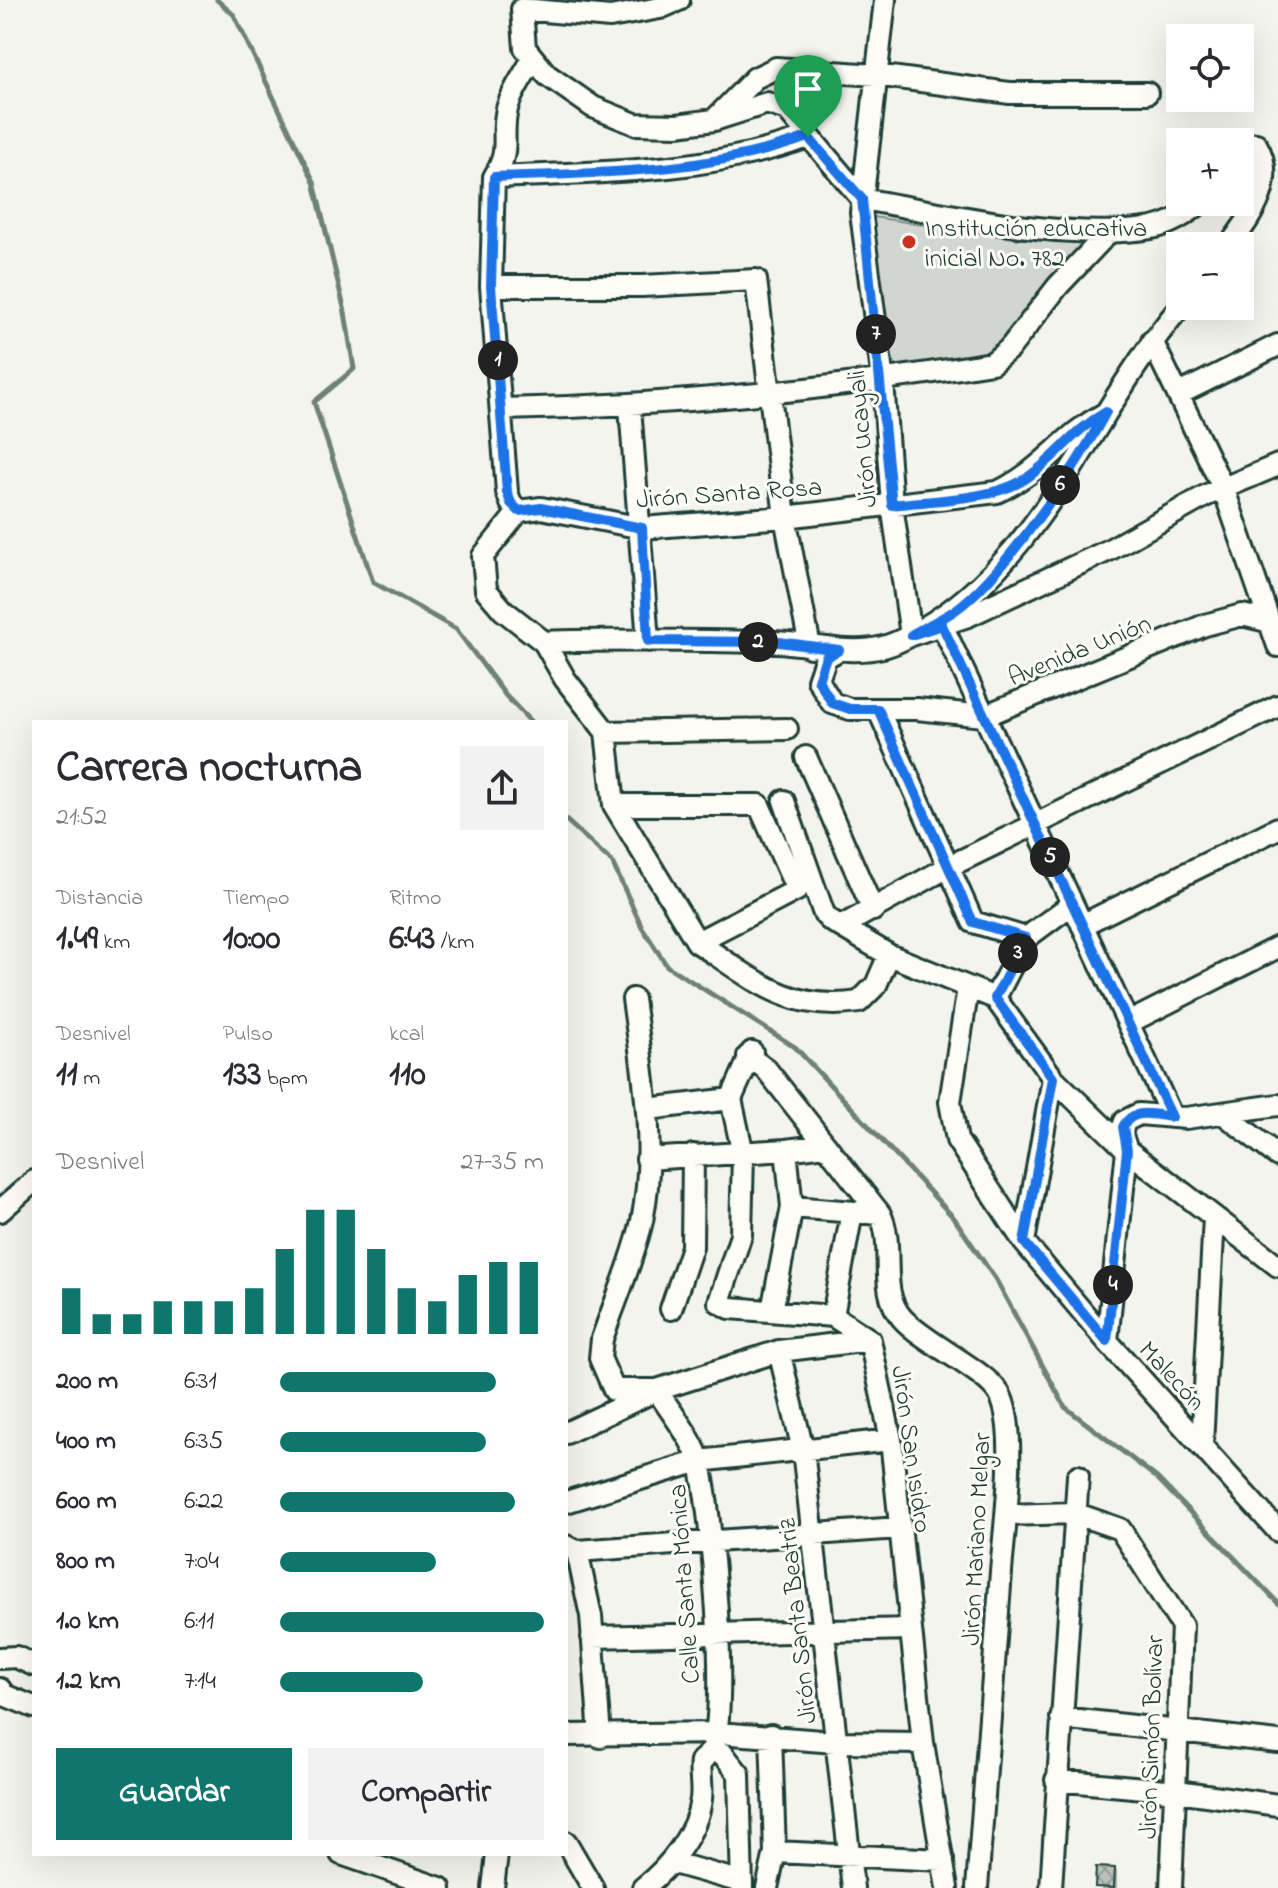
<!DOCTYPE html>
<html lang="es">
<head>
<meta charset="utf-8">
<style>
  :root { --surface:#fff; --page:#f2f2f3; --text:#2b2b33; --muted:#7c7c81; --accent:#0f766e }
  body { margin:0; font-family:"Indie Flower",sans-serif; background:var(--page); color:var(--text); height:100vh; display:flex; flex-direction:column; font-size:30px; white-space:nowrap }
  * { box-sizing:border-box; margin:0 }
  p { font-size:26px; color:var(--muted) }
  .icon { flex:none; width:44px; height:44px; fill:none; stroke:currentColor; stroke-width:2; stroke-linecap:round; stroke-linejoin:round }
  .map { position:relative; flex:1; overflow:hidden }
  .drawer { position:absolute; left:32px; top:720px; width:536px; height:1136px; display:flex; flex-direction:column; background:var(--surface); border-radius:0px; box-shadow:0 8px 32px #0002 }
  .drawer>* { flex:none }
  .controls { position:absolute; left:1166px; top:24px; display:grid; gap:16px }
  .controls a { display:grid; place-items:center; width:88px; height:88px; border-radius:0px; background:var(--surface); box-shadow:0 8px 32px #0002; font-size:40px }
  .pin { position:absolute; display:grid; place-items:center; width:68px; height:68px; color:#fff; margin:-82px -34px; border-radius:50% 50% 50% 0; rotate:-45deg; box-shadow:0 0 8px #0007 }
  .pin .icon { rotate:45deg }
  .km { position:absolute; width:40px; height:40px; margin:-20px; border-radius:50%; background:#222; color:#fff; font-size:22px; line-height:40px; text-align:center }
  .round { display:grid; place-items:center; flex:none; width:84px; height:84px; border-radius:0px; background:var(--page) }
  .head { display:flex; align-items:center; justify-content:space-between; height:136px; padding:0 24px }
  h1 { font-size:44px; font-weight:700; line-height:60px }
  .stats { display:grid; grid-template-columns:repeat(3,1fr); gap:12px; height:136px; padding:8px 24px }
  .stats div { display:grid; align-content:center }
  .stats b { font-size:34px; font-weight:700 }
  .stats small { font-size:22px; font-weight:400 }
  .stats p { font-size:22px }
  .chart { height:224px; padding:16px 24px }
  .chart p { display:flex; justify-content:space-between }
  .chart svg { width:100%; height:144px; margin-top:8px; stroke:var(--accent); stroke-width:6 }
  .action { display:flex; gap:16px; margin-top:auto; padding:16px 24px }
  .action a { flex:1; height:92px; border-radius:0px; background:var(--accent); color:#fff; font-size:32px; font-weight:700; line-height:92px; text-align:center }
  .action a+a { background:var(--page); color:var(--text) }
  ul { padding:0 24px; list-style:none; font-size:26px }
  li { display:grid; grid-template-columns:128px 96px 1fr; align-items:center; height:60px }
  li i { height:20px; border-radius:10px; background:var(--accent) }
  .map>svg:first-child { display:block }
</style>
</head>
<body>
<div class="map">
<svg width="1278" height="1888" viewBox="0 0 1278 1888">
  <defs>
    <pattern id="building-cross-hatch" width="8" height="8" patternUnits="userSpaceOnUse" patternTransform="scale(2)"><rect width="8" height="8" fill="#b9c1bb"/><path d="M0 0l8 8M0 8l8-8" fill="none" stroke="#969e99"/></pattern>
    <filter id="shadow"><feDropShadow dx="7" dy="4" stdDeviation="0" flood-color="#0004"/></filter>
  </defs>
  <rect width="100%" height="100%" fill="#f4f4ef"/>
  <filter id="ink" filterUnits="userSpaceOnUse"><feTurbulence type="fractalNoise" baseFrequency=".0125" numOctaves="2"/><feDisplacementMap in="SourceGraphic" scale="16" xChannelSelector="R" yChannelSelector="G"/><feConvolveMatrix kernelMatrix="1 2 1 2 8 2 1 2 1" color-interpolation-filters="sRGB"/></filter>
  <g filter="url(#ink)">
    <path fill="#d1d6d1" stroke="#788a82" stroke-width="2" d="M873 217 1020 239 1091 240 989 355 890 374Z"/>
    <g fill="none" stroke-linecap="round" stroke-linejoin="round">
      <path stroke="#6e8179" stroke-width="5" d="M217 0 234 15 314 182 345 312 354 369 314 402 373 582 456 629 506 696 531 722
        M566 820 612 862 642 927 667 966 795 1047 954 1218 996 1280 1065 1407 1157 1478 1278 1603"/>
    </g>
    <path fill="url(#building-cross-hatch)" stroke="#1f3d34" stroke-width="2" filter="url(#shadow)" d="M1096 1867 1115 1868 1114 1888 1095 1887Z"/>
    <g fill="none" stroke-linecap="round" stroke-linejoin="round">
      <defs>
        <path id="street" d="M679 0 660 8 610 17 522 9 525 48 547 75 593 107 635 124 677 125 714 120 767 103 787 110 862 199C948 214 1066 242 1152 228 1169 225 1188 214 1201 202
          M885 0 861 213 883 381 892 505 911 635 968 616 1109 550 1207 495 1278 465
          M716 118 755 78 776 68 876 75 1010 93H1147
          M494 177C512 148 500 139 507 109 511 92 525 74 533 58
          M1229 246C1252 215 1278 181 1256 144L1236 142
          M491 286H642L756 280 785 517 810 647
          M1152 341 1224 490 1278 646
          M1179 394 1278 345
          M630 407 648 641
          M503 409C667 406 829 390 992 363L1009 349 1058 286 1109 232
          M519 511 483 556 486 590 503 610 544 642 565 679 606 732 614 805H759L797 890 697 942C752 978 788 1013 859 1002L876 985 889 955
          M519 511 511 503 507 492 491 286 494 177C600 172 707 173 808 137
          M519 511 541 508 642 528 785 517 997 492C1043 471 1062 436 1104 414
          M942 625 1172 1117
          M544 642C621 639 698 641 775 642 811 643 847 656 883 647 896 644 910 636 922 629 1045 558 1092 410 1181 306
          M839 650 826 657 818 680 832 703 850 709H917L984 716 1205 625 1242 615 1267 621
          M878 709 973 922 1026 938
          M606 732 787 729
          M806 757 873 910
          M784 801 824 914 830 920 889 955 995 998 1053 1078 1127 1150 1278 1266
          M614 805 697 942
          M1082 925 1278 828
          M842 926 950 866 1278 706
          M968 988 950 1102 957 1140 1024 1242 1107 1341 1278 1531
          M995 998 1026 938 1072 904
          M633 999C643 1072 657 1148 642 1221 633 1261 615 1301 602 1339L600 1358 614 1390H657C670 1412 694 1439 700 1464 712 1516 729 1706 712 1751
          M1128 1023 1278 947
          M752 1052 731 1099 743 1154 741 1235 719 1302 730 1308 833 1316 870 1340 891 1440 923 1743 947 1888
          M748 1056 766 1069 880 1214C896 1246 877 1290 902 1318 925 1344 990 1372 1001 1397 1018 1434 1004 1529 1001 1572 993 1677 985 1783 977 1888
          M648 1109 731 1099
          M1224 1114 1278 1156
          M786 1150 826 1145
          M647 1159 786 1150 792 1207 880 1214
          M0 1211 34 1181
          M1024 1242 1053 1078
          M671 1309 692 1247 693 1155
          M772 1311 792 1207
          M833 1316 852 1212
          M1107 1341 1127 1150 1121 1134 1125 1121 1139 1114 1186 1118 1278 1105
          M779 1351 803 1450 853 1888
          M566 1433 657 1390 779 1351 870 1340
          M1202 1445 1214 1217
          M566 1502 699 1461 891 1440
          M1006 1515 1074 1513 1120 1529 1182 1626 1171 1888
          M566 1546 577 1551 899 1528
          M577 1551 591 1616 600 1737
          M592 1637 910 1629
          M0 1658 16 1657 34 1665
          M0 1689 4 1695 34 1707
          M1061 1718 1278 1742
          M566 1735 719 1733 835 1742 923 1743
          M1056 1780 1177 1791 1278 1805
          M566 1842 593 1888
          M775 1852 943 1860
          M341 1854 440 1888
          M670 1862 742 1882
          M493 1888 497 1854
          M643 1888C669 1868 697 1833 701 1799 703 1786 699 1774 701 1761L712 1751 723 1754 739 1774 742 1888
          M767 1888 775 1852 771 1735
          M1051 1888 1078 1476"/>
      </defs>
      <use href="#street" stroke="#1f3d34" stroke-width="26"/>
      <use href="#street" stroke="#fdfcf7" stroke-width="20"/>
    </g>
  </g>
  <g fill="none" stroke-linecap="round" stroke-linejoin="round" filter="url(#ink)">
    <defs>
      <path id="route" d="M808 137 862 199 892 505C931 500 993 500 1025 479 1056 459 1072 431 1106 412 1077 466 1003 577 954 611 940 620 925 627 911 635L942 625 1172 1117C1154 1115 1132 1107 1123 1127L1127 1150 1107 1341 1024 1242 1053 1078 995 998 1026 938 973 922 878 709H850L832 703 818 680 826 657 839 650 779 642 648 641 642 528 541 508 519 511 511 503 507 492 491 286 494 177C600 173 707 173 808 137Z"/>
    </defs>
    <use href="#route" stroke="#fff" stroke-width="16"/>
    <use href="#route" stroke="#1a73e8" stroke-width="10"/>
  </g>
  <circle fill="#c8321e" stroke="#fdfcf7" stroke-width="3" cx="909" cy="242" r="8"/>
  <g text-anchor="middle" stroke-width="6" stroke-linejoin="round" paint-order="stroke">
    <g font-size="26" fill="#1f3d34" stroke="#fdfcf7" text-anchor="start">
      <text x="925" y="236">Institución educativa<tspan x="925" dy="30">inicial No. 782</tspan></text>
    </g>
    <g font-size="26" fill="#1f3d34" stroke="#fdfcf7">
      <text transform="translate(861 439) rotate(-95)" y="9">Jirón Ucayali</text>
      <text transform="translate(729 492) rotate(-4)" y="9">Jirón Santa Rosa</text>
      <text transform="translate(1079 649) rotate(-22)" y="9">Avenida Unión</text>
      <text transform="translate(1173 1375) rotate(47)" y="9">Malecón</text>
      <text transform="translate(913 1449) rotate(82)" y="9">Jirón San Isidro</text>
      <text transform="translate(975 1539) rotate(-87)" y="9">Jirón Mariano Melgar</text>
      <text transform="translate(683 1584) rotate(-94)" y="9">Calle Santa Mónica</text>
      <text transform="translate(796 1621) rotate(-96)" y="9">Jirón Santa Beatriz</text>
      <text transform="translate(1150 1737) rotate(-88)" y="9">Jirón Simón Bolívar</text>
    </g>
  </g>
</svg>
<div class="controls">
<a><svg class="icon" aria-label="locate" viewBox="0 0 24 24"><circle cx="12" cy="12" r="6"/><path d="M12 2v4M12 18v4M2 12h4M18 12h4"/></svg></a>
<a>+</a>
<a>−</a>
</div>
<div class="pin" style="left:808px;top:137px;background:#1e9e55"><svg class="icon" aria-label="arrive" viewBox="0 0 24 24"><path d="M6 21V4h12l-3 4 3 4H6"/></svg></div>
<b class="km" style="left:498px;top:360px">1</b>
<b class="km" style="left:758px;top:642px">2</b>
<b class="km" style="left:1018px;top:953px">3</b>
<b class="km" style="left:1113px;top:1285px">4</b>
<b class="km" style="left:1050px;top:857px">5</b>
<b class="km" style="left:1060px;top:485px">6</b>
<b class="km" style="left:876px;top:334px">7</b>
<section class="drawer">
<div class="head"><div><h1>Carrera nocturna</h1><p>21:52</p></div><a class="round"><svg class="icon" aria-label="share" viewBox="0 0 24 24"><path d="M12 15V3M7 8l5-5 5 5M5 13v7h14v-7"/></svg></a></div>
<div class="stats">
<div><p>Distancia</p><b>1.49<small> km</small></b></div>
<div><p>Tiempo</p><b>10:00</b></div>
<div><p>Ritmo</p><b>6:43<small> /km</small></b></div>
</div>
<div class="stats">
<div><p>Desnivel</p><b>11<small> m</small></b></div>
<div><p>Pulso</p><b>133<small> bpm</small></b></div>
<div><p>kcal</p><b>110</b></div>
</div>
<div class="chart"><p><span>Desnivel</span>27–35 m</p>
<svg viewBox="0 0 160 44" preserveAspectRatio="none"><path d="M5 44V30M15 44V38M25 44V38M35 44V34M45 44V34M55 44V34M65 44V30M75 44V18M85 44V6M95 44V6M105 44V18M115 44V30M125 44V34M135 44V26M145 44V22M155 44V22"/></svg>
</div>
<ul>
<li><b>200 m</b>6:31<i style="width:82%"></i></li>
<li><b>400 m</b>6:35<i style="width:78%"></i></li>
<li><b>600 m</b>6:22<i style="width:89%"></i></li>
<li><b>800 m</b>7:04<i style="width:59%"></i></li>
<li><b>1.0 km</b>6:11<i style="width:100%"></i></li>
<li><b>1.2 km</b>7:14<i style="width:54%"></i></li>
</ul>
<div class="action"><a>Guardar</a><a>Compartir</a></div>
</section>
</div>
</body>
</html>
